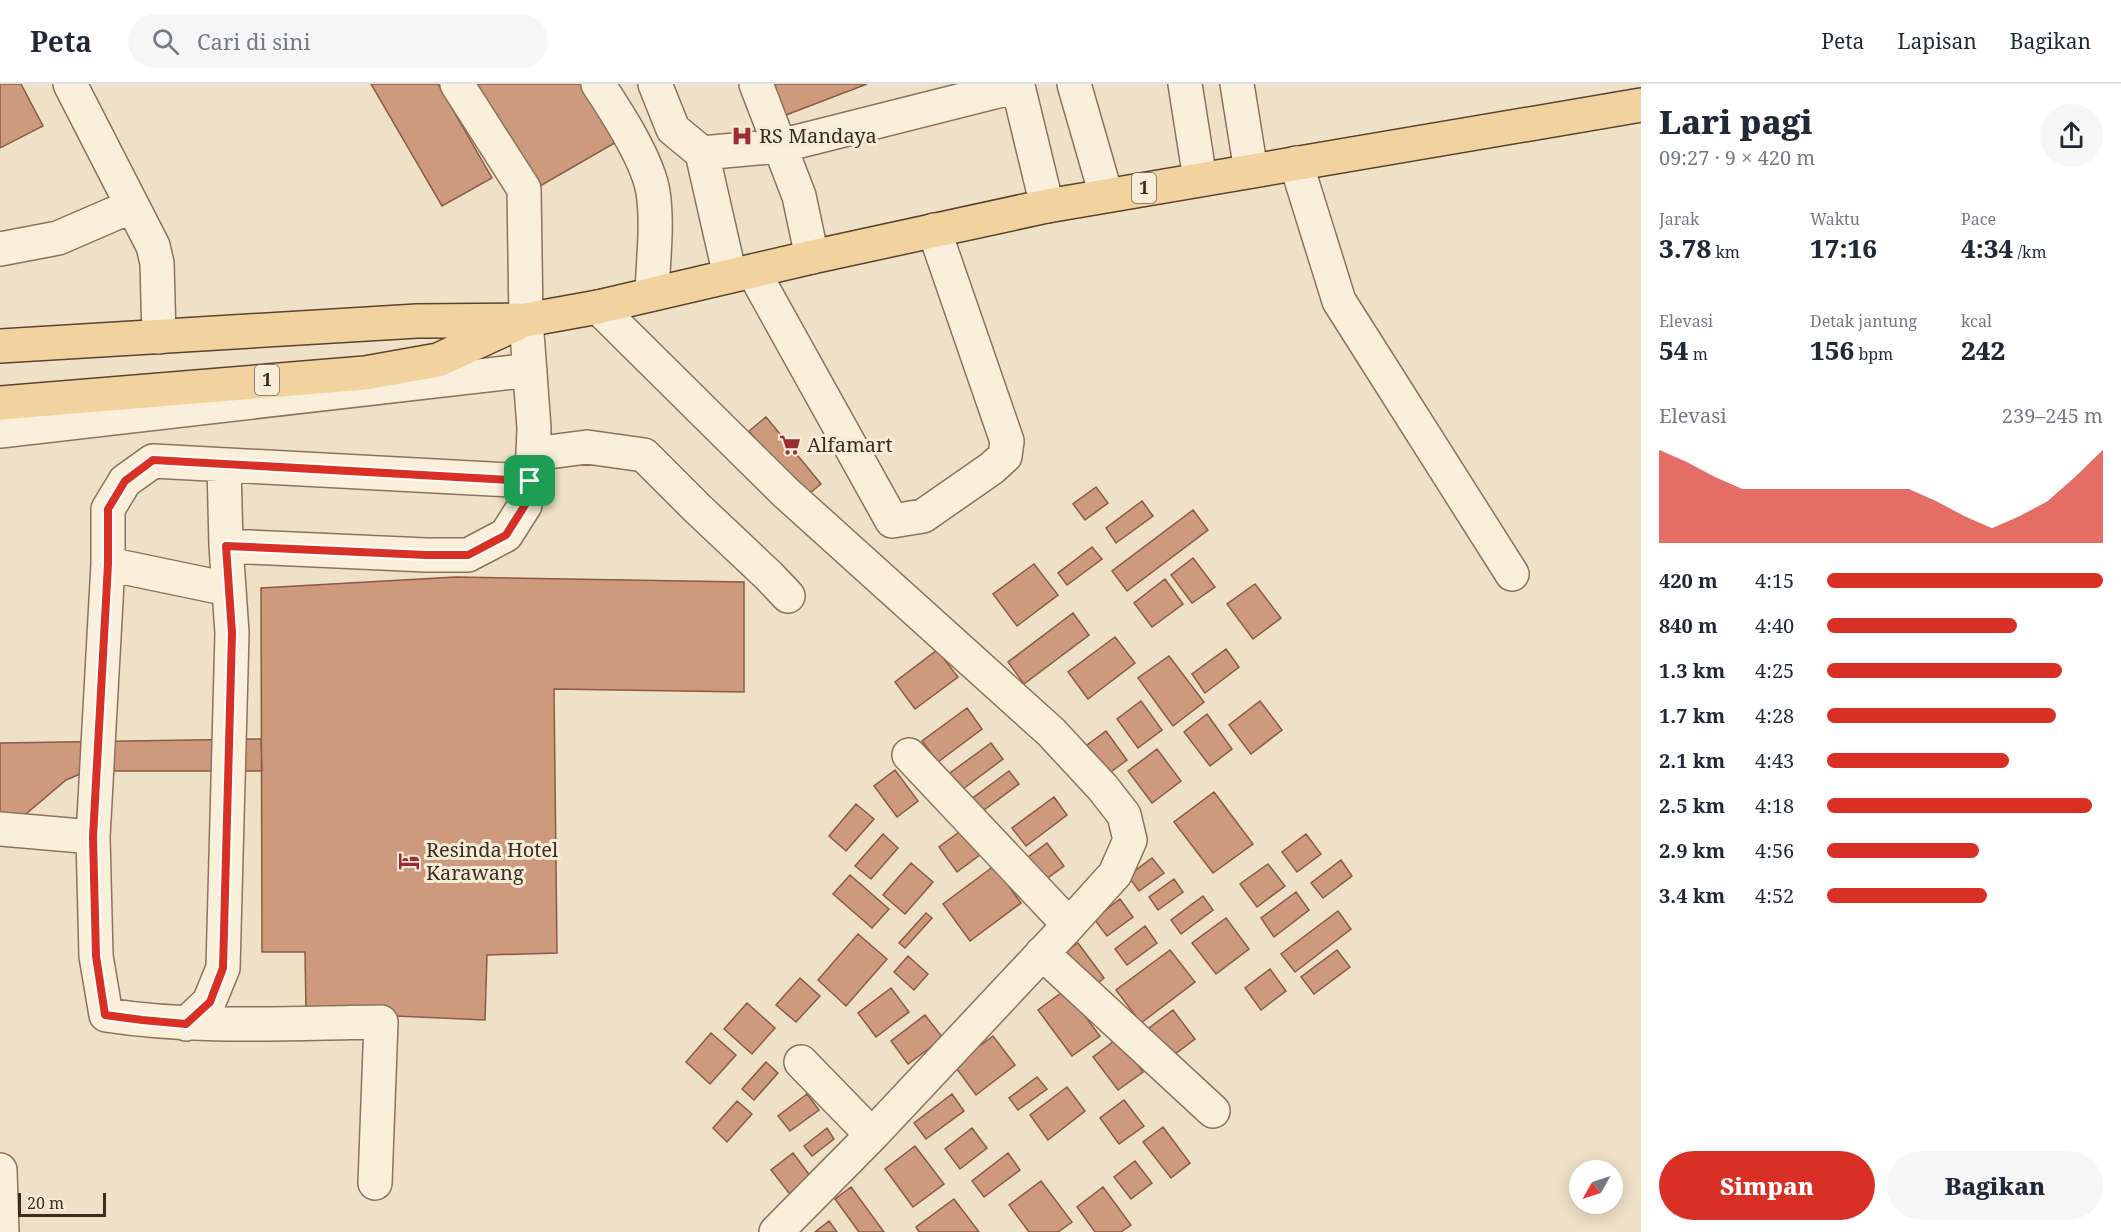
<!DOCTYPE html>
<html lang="id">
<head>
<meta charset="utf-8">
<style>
  :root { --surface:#fff; --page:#f6f6f7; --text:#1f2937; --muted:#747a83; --line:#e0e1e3; --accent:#d93025 }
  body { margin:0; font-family:"Noto Serif",serif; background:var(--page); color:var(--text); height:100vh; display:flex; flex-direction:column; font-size:22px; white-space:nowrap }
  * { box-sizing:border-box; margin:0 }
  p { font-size:20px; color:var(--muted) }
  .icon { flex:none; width:33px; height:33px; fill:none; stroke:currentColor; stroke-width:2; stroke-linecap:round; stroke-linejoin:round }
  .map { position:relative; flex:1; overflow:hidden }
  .details { display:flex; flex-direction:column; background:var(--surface); width:480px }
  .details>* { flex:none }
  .needle { width:39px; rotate:231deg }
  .controls { position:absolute; left:1569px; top:1076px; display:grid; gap:12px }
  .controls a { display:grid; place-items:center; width:54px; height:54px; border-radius:50%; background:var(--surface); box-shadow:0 3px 15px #0003; font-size:30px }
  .scale { position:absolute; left:18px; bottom:15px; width:88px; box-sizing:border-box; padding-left:6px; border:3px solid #3c2c20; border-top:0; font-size:16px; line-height:21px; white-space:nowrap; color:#3c2c20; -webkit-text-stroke:4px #f6ecd7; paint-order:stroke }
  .pin { position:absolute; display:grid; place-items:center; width:51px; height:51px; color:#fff; margin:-26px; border-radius:12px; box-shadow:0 3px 9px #0006 }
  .round { display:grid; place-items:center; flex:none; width:63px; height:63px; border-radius:32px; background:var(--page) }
  .summary { display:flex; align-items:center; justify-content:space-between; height:102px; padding:0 18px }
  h1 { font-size:33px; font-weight:800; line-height:45px }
  .metrics { display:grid; grid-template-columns:repeat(3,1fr); gap:9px; height:102px; padding:6px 18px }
  .metrics div { display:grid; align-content:center }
  .metrics b { font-size:26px; font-weight:800 }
  .metrics small { font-size:16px; font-weight:400 }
  .metrics p { font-size:16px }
  .chart { height:168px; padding:12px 18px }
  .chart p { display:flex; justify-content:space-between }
  .chart svg { width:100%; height:108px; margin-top:6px; fill:var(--accent); opacity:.7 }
  .cta { display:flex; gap:12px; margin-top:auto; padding:12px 18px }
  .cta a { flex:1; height:69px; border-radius:36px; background:var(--accent); color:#fff; font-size:24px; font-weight:800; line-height:69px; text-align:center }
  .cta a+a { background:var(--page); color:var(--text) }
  ul { padding:0 18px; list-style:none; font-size:20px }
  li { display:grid; grid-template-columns:96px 72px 1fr; align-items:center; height:45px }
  li i { height:15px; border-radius:8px; background:var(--accent) }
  header { display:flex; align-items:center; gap:36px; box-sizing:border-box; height:84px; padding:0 30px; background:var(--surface); border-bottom:2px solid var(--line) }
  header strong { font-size:28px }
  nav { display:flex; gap:33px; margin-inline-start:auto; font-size:21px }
  .search { width:420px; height:54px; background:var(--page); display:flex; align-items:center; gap:15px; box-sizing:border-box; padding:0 21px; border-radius:33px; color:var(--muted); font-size:22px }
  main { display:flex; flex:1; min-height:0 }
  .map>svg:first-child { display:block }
</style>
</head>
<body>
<header>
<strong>Peta</strong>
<div class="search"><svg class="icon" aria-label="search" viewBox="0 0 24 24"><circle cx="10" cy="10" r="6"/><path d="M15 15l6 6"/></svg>Cari di sini</div>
<nav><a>Peta</a><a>Lapisan</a><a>Bagikan</a></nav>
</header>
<main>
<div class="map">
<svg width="1641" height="1148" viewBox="0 0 1641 1148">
  <rect width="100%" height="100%" fill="#efe1c7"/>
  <path fill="#ce9a7d" stroke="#8b5a42" stroke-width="1.5" d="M0 0H21L43 42 0 64Z
    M371 0H438L492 94 442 122Z
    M475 0H584L618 57 535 105Z
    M774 0H867L786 31Z
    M766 333 821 400 804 414 749 347Z
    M1096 403 1108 419 1085 436 1073 420Z
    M1142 417 1153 432 1116 459 1106 444Z
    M1193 426 1208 446 1127 507 1112 487Z
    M1092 463 1102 475 1067 501 1058 489Z
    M1193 474 1215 503 1192 519 1171 491Z
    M1034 480 1058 511 1017 542 993 510Z
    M456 493 744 498V608L554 605 557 869 487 871 485 936 306 928 305 868H262L261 504Z
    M1165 495 1183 520 1152 543 1134 519Z
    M1255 500 1281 534 1253 555 1227 520Z
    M1073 529 1089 551 1024 600 1008 578Z
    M1115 553 1135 579 1088 615 1068 588Z
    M1226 565 1239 583 1205 609 1192 590Z
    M937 566 958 593 915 625 895 598Z
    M1169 572 1204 618 1173 642 1138 594Z
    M1141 617 1162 646 1138 664 1117 635Z
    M1260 617 1282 646 1251 670 1229 641Z
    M967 624 982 645 938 678 922 657Z
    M1207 630 1232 665 1210 682 1184 648Z
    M1106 647 1127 676 1104 693 1083 664Z
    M261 655 262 687H87L66 696 0 752V659Z
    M991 659 1003 675 955 711 943 694Z
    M1157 665 1181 697 1152 719 1128 687Z
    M895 686 918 717 897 733 874 702Z
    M1009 687 1019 700 980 729 970 716Z
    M1214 708 1253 760 1213 789 1174 738Z
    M1054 713 1067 731 1026 762 1012 744Z
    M856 720 874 735 846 767 829 752Z
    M966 743 985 767 957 788 939 763Z
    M883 750 898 764 871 795 855 782Z
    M1306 750 1321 770 1297 788 1282 768Z
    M1047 759 1064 782 1041 799 1024 776Z
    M1152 774 1164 789 1139 807 1128 792Z
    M1341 776 1352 792 1323 814 1311 799Z
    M911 779 933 798 905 830 883 811Z
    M1268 780 1285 802 1257 823 1240 800Z
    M994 782 1021 819 970 857 943 820Z
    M850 791 889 825 872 844 833 810Z
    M1174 795 1183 808 1158 826 1149 813Z
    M1296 808 1309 826 1274 853 1261 834Z
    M1203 812 1213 826 1181 850 1171 836Z
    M1120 815 1133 833 1107 852 1094 835Z
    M1338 827 1351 845 1295 888 1281 870Z
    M926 829 932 834 905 864 899 859Z
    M1226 834 1249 865 1216 890 1192 859Z
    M1145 842 1157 859 1127 881 1115 865Z
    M858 850 887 875 846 922 818 896Z
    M1078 859 1104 894 1091 905 1064 869Z
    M1170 866 1195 898 1141 939 1116 906Z
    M1337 866 1350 883 1314 910 1301 893Z
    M908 872 928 890 914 906 894 888Z
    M1270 885 1286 907 1261 926 1245 904Z
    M800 894 820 912 796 938 776 921Z
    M891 904 909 928 876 953 858 929Z
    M1065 906 1100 952 1072 972 1038 926Z
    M747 919 775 944 752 970 724 945Z
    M1173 926 1195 955 1171 973 1149 944Z
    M925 931 943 954 908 980 891 957Z
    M711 949 736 971 710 1000 686 978Z
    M993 952 1015 981 976 1011 954 981Z
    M1118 954 1143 988 1118 1006 1093 973Z
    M766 978 778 989 754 1016 742 1005Z
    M1037 993 1047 1005 1018 1026 1009 1014Z
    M1067 1003 1085 1027 1048 1056 1030 1031Z
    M807 1010 819 1026 790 1047 778 1032Z
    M952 1010 964 1027 926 1055 914 1039Z
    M1124 1016 1144 1042 1119 1060 1100 1034Z
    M737 1017 752 1030 727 1058 713 1044Z
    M1163 1043 1190 1079 1171 1094 1143 1058Z
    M827 1044 834 1055 812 1072 804 1062Z
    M972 1044 987 1064 960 1085 945 1065Z
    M915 1062 944 1100 913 1123 885 1085Z
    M793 1069 817 1101 796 1118 771 1086Z
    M1008 1069 1020 1086 984 1113 972 1097Z
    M1135 1077 1152 1099 1131 1115 1114 1093Z
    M1041 1097 1072 1138 1058 1148H1029L1009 1121Z
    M851 1103 884 1148H859L835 1115Z
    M1103 1103 1131 1141 1121 1148H1095L1077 1123Z
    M954 1115 979 1148H919L916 1143Z
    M829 1137 837 1148H815Z"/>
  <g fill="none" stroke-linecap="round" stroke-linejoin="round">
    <defs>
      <path id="minor" d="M70 0 153 162 157 179 159 253
        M598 0C616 27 648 76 653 108 658 141 653 176 652 210
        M655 0 673 45 702 69 780 62 1018 2 1047 122
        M756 0 799 112 812 173
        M1074 0 1106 111
        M1185 0 1200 95
        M1237 0 1251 87
        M702 69 730 192
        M1296 79 1339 217 1512 490
        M0 165 58 154 132 122
        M753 187 892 437 923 432 992 384 1005 372 1007 357 934 146
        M598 223 785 408 1051 648 1103 704 1124 731 1130 756 1115 790 1069 841 872 1051 776 1148
        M0 347 530 286
        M533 370 587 363 644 371 697 424 769 492 788 512
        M226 462 426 471H468L506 451 525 421 533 370 534 344 526 236 524 105 457 0
        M108 480V425L125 397 153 377 529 397
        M228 505 108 480 93 753 96 872 106 931C197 945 289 939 381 938L375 1099
        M909 671 1069 841
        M0 745 93 753
        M1042 869 1213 1027
        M186 940 209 918 223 884 232 549 226 462 224 381
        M801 978 872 1051
        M0 1086 2 1148"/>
      <path id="major" d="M0 262 417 237 526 236 598 223 812 173 1047 122 1641 21
        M0 319 365 289 438 276 516 240"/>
    </defs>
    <use href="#minor" stroke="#8c725c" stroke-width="36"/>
    <use href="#major" stroke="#5a4130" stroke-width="36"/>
    <use href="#minor" stroke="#f9efdb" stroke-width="33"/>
    <use href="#major" stroke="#f2d3a0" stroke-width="33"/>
  </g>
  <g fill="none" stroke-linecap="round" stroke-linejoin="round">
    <defs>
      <path id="route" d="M153 376 530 397 525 421 506 451 468 471H426L226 462 232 549 223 884 210 918 186 940 142 936 105 931 96 872 93 753 108 480V425L125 397Z"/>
    </defs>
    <use href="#route" stroke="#fff" stroke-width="12"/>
    <use href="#route" stroke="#d93025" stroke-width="8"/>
  </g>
  <defs>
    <symbol id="hospital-bare" viewBox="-9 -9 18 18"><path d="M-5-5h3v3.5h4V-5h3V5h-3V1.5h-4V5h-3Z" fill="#9c2b33" stroke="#f6ecd7" stroke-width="2.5" paint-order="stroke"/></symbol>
    <symbol id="supermarket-bare" viewBox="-9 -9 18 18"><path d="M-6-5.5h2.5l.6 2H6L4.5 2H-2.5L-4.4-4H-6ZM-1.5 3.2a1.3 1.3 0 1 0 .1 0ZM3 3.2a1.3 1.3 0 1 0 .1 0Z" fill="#9c2b33" stroke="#f6ecd7" stroke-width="2.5" paint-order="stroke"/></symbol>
    <symbol id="hotel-bare" viewBox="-9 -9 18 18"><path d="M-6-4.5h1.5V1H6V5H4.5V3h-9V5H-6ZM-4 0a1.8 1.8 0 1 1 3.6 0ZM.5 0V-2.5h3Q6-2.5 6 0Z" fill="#9c2b33" stroke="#f6ecd7" stroke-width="2.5" paint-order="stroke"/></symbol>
  </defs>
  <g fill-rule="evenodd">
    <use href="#hospital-bare" x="727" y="37" width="30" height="30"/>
    <use href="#supermarket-bare" x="775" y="346" width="30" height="30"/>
    <use href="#hotel-bare" x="394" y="762" width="30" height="30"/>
  </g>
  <g text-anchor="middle" stroke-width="6" stroke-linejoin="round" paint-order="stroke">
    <g fill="#f6ecd7" stroke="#746657" stroke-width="1.5">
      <rect x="1132" y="89" width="24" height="30" rx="4.5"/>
      <rect x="255" y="281" width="24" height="30" rx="4.5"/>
    </g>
    <g font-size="18" font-weight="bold" fill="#3c2c20">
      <text x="1144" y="110">1</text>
      <text x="267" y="302">1</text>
    </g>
    <g font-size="20" fill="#3c2c20" stroke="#f6ecd7" text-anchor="start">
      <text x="759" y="59">RS Mandaya</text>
      <text x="807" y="368">Alfamart</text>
      <text x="426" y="773">Resinda Hotel<tspan x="426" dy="23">Karawang</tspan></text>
    </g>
  </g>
</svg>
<div class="controls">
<a><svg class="needle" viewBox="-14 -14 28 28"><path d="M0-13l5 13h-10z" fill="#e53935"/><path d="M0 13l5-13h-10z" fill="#747a83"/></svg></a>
</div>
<div class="scale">20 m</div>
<div class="pin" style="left:530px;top:397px;background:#1e9e55"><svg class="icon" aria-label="arrive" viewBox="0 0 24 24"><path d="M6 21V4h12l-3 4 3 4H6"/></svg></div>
</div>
<section class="details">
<div class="summary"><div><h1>Lari pagi</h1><p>09:27 · 9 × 420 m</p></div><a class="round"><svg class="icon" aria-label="share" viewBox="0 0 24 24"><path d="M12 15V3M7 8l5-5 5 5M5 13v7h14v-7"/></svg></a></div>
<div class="metrics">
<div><p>Jarak</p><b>3.78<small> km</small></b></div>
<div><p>Waktu</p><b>17:16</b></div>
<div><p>Pace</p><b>4:34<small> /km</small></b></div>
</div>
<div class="metrics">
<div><p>Elevasi</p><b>54<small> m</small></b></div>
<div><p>Detak jantung</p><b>156<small> bpm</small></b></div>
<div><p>kcal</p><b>242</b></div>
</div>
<div class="chart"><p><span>Elevasi</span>239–245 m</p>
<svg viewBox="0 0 160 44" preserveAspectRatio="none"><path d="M0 44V6L10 11L20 17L30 22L40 22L50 22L60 22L70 22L80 22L90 22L100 27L110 33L120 38L130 33L140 27L150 17L160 6V44z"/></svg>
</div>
<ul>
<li><b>420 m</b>4:15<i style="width:100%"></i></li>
<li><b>840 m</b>4:40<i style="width:69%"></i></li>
<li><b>1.3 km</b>4:25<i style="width:85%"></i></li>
<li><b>1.7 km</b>4:28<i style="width:83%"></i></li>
<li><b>2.1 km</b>4:43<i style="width:66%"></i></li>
<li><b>2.5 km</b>4:18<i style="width:96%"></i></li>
<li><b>2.9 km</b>4:56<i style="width:55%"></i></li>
<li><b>3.4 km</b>4:52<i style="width:58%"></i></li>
</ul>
<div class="cta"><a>Simpan</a><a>Bagikan</a></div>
</section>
</main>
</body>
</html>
